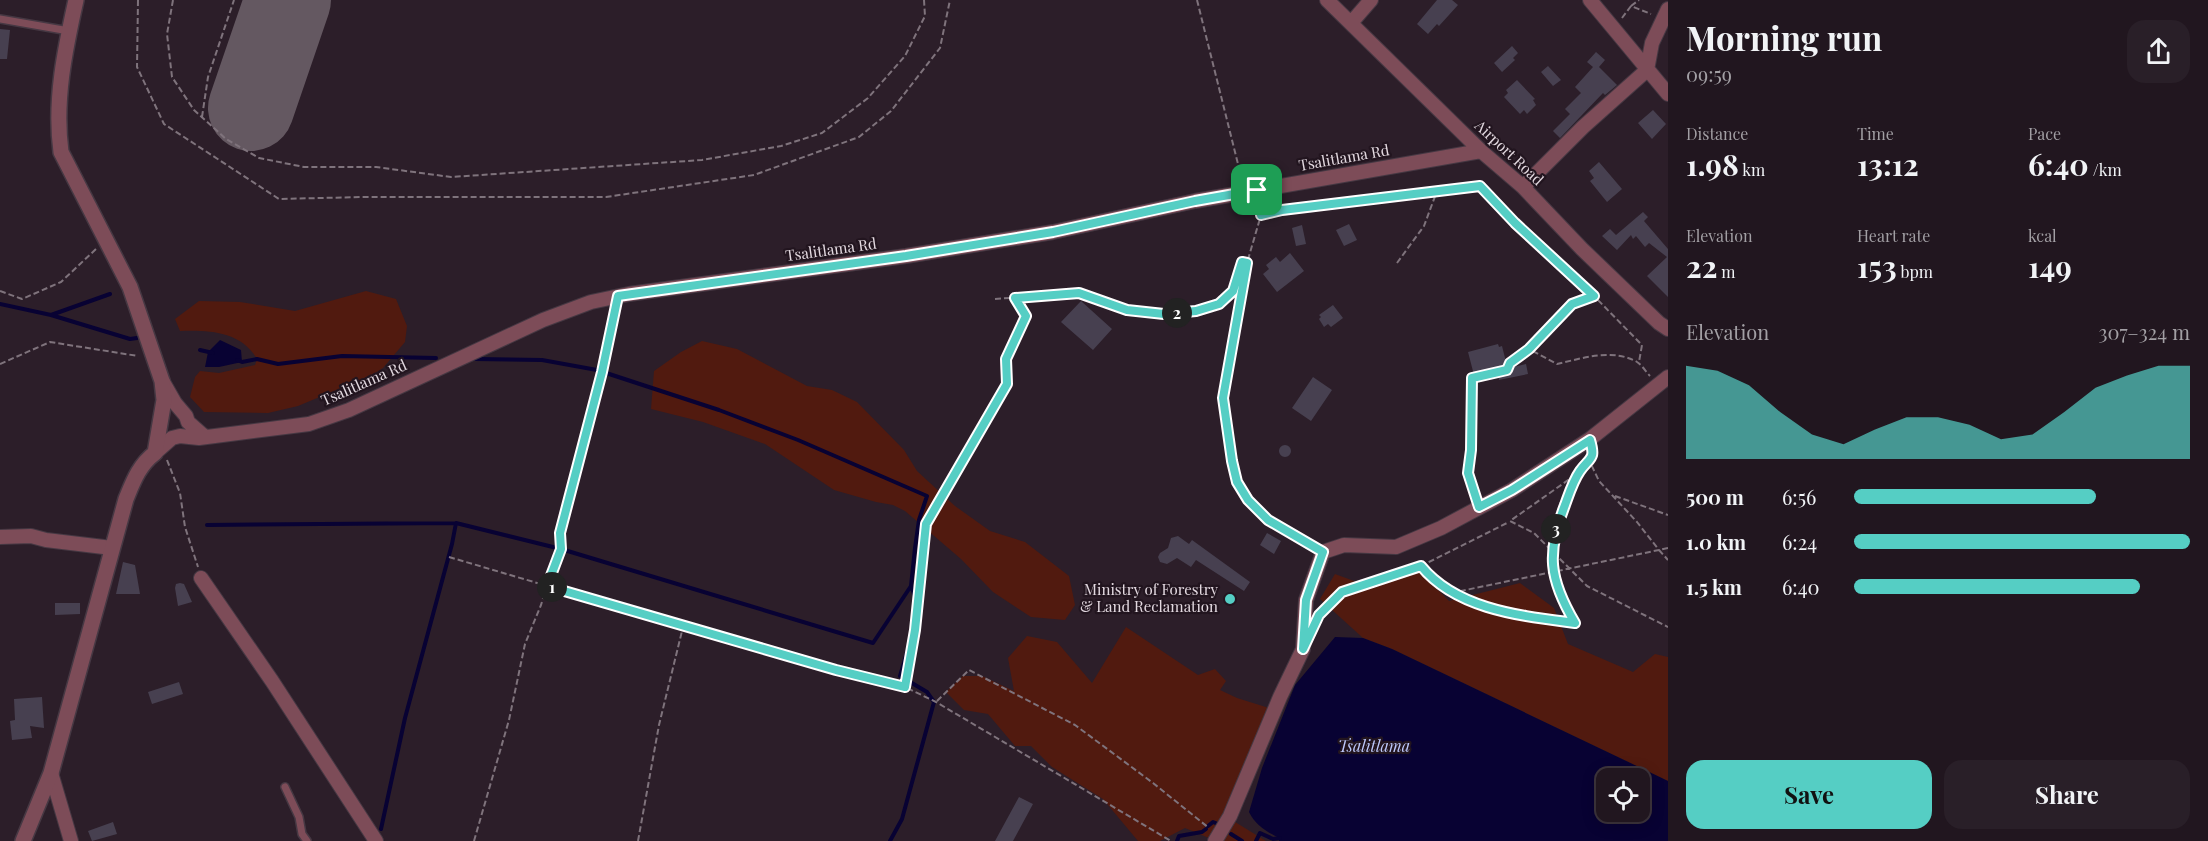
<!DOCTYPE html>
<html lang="en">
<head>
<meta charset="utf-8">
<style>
  :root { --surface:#21161f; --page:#291f28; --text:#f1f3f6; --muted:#a29fa4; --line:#3e353d; --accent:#55cec4 }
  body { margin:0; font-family:"Playfair Display",serif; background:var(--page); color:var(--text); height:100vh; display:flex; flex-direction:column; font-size:22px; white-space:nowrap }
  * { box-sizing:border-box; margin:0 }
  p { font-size:20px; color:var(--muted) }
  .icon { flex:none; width:33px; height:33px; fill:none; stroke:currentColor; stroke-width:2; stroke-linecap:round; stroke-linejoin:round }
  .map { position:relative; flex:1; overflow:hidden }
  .sheet { display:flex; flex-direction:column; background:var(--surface); width:540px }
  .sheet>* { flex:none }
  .buttons { position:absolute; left:1596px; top:768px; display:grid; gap:12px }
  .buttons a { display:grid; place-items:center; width:54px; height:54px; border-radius:12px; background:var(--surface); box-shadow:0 3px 15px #0003,0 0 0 2px var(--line); font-size:30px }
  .pin { position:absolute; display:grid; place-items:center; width:51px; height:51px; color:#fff; margin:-26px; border-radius:12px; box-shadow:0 3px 9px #0006 }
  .km { position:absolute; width:30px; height:30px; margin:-15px; border-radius:50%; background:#222; color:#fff; font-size:16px; line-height:30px; text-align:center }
  .round { display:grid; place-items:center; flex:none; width:63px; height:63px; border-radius:18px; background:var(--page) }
  .summary { display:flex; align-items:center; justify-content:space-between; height:102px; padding:0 18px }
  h1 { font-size:33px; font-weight:700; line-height:45px }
  .metrics { display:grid; grid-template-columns:repeat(3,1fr); gap:9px; height:102px; padding:6px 18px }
  .metrics div { display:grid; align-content:center }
  .metrics b { font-size:30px; font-weight:700 }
  .metrics small { font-size:16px; font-weight:400 }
  .metrics p { font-size:16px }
  .chart { height:168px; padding:12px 18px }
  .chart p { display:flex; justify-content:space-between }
  .chart svg { width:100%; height:108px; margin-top:6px; fill:var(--accent); opacity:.7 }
  .primary-button { display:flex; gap:12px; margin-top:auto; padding:12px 18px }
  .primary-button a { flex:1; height:69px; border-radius:18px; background:var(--accent); color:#111; font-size:24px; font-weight:700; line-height:69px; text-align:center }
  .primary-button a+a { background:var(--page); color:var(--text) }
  ul { padding:0 18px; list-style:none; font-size:20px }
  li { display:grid; grid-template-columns:96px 72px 1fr; align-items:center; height:45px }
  li i { height:15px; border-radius:8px; background:var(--accent) }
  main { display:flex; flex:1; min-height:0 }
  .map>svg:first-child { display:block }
</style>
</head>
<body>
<main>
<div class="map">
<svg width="1668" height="841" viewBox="0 0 1668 841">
  <rect width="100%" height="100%" fill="#2c1e29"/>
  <path fill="#511a0f" d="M366 291 396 299 407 326 405 342 383 368 370 376 298 406 268 413 204 412 190 397 195 377 200 371 219 373 255 365 257 359C241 331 208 330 180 331L175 319 199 301 240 302 295 311Z
    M702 341 737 349 807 386 832 390 857 402 904 450 917 471 955 506 990 531 1025 542 1069 576 1075 605 1065 620 1031 617 993 592 961 559 905 511 893 505 876 502 834 490 765 444 703 422 651 409 654 371 681 352Z
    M1417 569 1449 601 1520 583 1554 608 1568 644 1633 672 1655 654 1668 657V781L1392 649 1363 638 1320 599 1335 574 1373 588Z
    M1126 627 1198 675 1215 669 1226 681 1220 690 1237 698 1269 708 1227 817 1266 841H1216L1185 828 1160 841H1138L1103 799 1052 767 1031 746H1015L988 714 964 710 946 692 963 676H982L1014 691 1008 658 1027 636 1057 642 1092 683Z"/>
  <path fill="#080233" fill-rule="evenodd" d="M220 340 241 350 242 362 219 367H205L208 352Z
    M1335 637 1363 638 1392 649 1668 781V841H1279V838C1266 831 1256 826 1249 812L1262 768 1295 685ZM1640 778V812H1606V778Z"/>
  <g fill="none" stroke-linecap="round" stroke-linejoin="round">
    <path stroke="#080233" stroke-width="4" d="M0 304 51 315 110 294
      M51 315 130 339 137 338
      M200 350 213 353
      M475 359 542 360 597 370 719 410 798 440 927 496 919 520 915 548 911 586 916 599 910 642 900 676 927 692 934 702 902 819 890 841
      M237 360 242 362 257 359 278 364 342 356 436 358
      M207 525 456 523 561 549 873 643 911 586
      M1208 826 1213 822 1218 824
      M381 829 405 718 452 544 456 523
      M1231 834 1242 841
      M1177 841 1179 836 1202 832 1206 829
      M1256 841 1260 833 1273 839 1280 838"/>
    <path stroke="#645861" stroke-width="86" d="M251 108 288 0"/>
  </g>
  <path fill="#474050" d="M1437 0H1452L1458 5 1439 26 1437 24 1428 34 1417 24Z
    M0 29 10 30 7 59H0Z
    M1512 46 1518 53 1513 58 1515 60 1502 72 1494 63Z
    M1596 52 1605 60 1599 67 1617 85 1605 95 1603 93 1560 138 1553 131 1570 114 1565 109 1581 93 1575 87 1593 67 1587 62Z
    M1548 66 1561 80 1553 86 1541 72Z
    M1517 80 1535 99 1533 100 1536 105 1527 114 1524 110 1520 114 1504 97 1508 93 1506 90Z
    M1653 110 1666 124 1652 139 1638 123Z
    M1599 162 1622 189 1607 202 1590 181 1594 178 1589 171Z
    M1643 212 1648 217 1644 221 1668 249V297L1647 276 1667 257 1649 243 1645 247 1636 236 1633 239 1631 235 1617 250 1602 236 1610 229 1616 235Z
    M1349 224 1357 240 1344 246 1336 230Z
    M1302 225 1306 244 1296 246 1292 228Z
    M1290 253 1304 271 1277 292 1263 274 1269 269 1266 265 1276 257 1280 262Z
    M1081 301 1112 329 1093 350 1061 322Z
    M1333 305 1343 318 1331 327 1328 324 1324 327 1319 319 1321 317 1319 315Z
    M1498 344 1499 347 1502 346 1507 366 1474 375 1468 352Z
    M1526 364 1528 374 1499 380 1497 371Z
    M1313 377 1332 390 1311 421 1292 408Z
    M1279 451a6 6 0 1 1 12 0a6 6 0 1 1-12 0Z
    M1267 533 1281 541 1274 554 1260 545Z
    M1178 536 1189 544 1192 540 1250 582 1244 591 1196 560 1191 567 1177 558 1167 564 1160 562 1158 557 1160 553 1168 548 1171 538Z
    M123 562 135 565 140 594H116Z
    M180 583 184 584 192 602 178 606 175 588 176 584Z
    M55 603H80V614L55 615Z
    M179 682 183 694 152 704 148 692Z
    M42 697 44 728 30 726 32 738 12 740 10 721 15 720 14 699Z
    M1019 797 1033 804 1013 841H995Z
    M113 822 117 834 92 841 88 831Z"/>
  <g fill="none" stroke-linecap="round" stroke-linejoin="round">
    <defs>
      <path id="service" d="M0 19 69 31
        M285 787 299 817 302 834 307 841"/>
      <path id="minor" d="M1327 0 1481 151 1523 187 1582 249 1659 323 1668 329
        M1590 0 1668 94
        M1351 23 1371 0
        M1523 187 1583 127 1647 70 1652 43 1668 9
        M163 382 175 403 186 416 188 422 205 437
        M155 453 172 438 180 436 199 438 309 424 349 410 543 320 591 302 629 294 906 256 1053 232 1195 201 1481 151
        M0 537 31 536 46 540 112 548
        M201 578 272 681 376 841
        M51 773 71 841
        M1215 841 1230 816 1280 697 1303 649 1306 600 1323 552 1344 545 1396 547 1441 528 1512 490 1590 439 1668 377"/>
      <path id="tertiary" d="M23 841 51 773 126 499C133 482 139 465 155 453L164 400 162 381 130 287 61 152C54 101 65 49 76 0"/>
    </defs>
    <use href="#service" stroke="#463843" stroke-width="10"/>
    <use href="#minor" stroke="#463843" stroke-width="16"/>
    <use href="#tertiary" stroke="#463843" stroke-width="18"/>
    <path stroke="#7f737c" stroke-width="2" stroke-dasharray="6 3" stroke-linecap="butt" d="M138 0 137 67 164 124 279 199 362 197H606L754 175 859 137 891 111 940 48 950 0
      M173 0 167 34 172 77 194 110 226 139 259 158 304 167H376L451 177 702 160 781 146 822 133 868 98 905 56 925 16 924 0
      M1197 0 1242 180
      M1631 6 1639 0
      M1622 18 1631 6 1651 14
      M202 117 208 77 234 0
      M1259 202 1261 215 1247 263 1223 397 1232 461 1237 482 1248 499 1268 520 1313 546
      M1262 214 1437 191
      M1397 263 1424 226 1437 191 1480 186 1515 223 1594 296
      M0 291 22 299 61 282 96 249
      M995 299 1079 293 1127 310 1164 314 1196 311 1219 304 1233 291 1242 262 1247 263
      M1530 348 1572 304 1594 296 1642 345 1639 362
      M0 364 50 342 138 356
      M1592 454 1590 462 1581 471 1510 521 1534 533 1587 586 1668 627
      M167 460 180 493 185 527 198 567
      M1475 495 1469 473 1471 450 1472 378 1507 370 1511 363 1529 349 1557 364C1583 358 1613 348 1637 362 1642 365 1646 372 1650 376
      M1615 496 1668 515
      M1668 548 1659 550 1668 560
      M449 557 836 671 905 687 936 702 1171 841
      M1421 566C1457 610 1522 616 1575 623 1539 563 1551 530 1581 471
      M1451 593 1659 550 1637 522 1599 481 1590 462
      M1318 617 1342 593 1421 566 1509 522
      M905 687 915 630 926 524 1007 384 1006 359 1026 316 1015 298
      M937 701 969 670 1075 725 1153 783 1209 828
      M474 841 509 720 525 644 541 605 552 568 561 549 560 533 602 372 615 311
      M638 841 659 725 683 627"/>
    <use href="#service" stroke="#7d4c58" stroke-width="7"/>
    <use href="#minor" stroke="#7d4c58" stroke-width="14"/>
    <use href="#tertiary" stroke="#7d4c58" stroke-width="15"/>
  </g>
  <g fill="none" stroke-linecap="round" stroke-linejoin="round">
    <defs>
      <path id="route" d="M1480 186 1515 223 1594 296 1572 304 1529 349 1510 363 1507 370 1472 378 1471 450 1468 473 1479 507 1512 490 1590 440C1596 460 1590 457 1580 471 1573 481 1569 494 1565 505 1546 553 1549 579 1575 623 1522 616 1457 610 1421 566L1342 592 1319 615 1303 649 1306 600 1323 552 1268 520 1248 500 1237 482 1232 461 1223 398 1247 263 1242 262 1233 291 1219 304 1196 311 1164 314 1127 310 1079 293 1015 298 1026 316 1006 359 1007 384 926 524 915 630 905 687 836 670 547 586 561 549 560 533 602 372 618 296 906 256 1053 232 1195 201 1257 190 1261 215 1282 210Z"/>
    </defs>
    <use href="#route" stroke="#fff" stroke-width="12"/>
    <use href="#route" stroke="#55cec4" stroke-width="8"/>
  </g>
  <circle fill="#55cec4" stroke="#22151f" stroke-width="2" cx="1230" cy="599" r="6"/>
  <g text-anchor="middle" stroke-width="4.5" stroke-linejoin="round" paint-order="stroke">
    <g font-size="15" fill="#e3d9e0" stroke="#22151f">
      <text transform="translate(1509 153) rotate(43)" y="5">Airport Road</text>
      <text transform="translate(1344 158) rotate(-10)" y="5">Tsalitlama Rd</text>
      <text transform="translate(831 250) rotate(-8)" y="5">Tsalitlama Rd</text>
      <text transform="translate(364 383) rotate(-24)" y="5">Tsalitlama Rd</text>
    </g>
    <g font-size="15" fill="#e3d9e0" stroke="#22151f" text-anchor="end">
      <text x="1218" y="595">Ministry of Forestry<tspan x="1218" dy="17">&amp; Land Reclamation</tspan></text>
    </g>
    <g font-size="16" font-style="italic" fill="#bec9fc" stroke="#22151f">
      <text x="1374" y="752">Tsalitlama</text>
    </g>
  </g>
</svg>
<div class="buttons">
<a><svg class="icon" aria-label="locate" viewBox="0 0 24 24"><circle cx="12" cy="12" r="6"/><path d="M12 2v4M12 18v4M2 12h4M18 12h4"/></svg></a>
</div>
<div class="pin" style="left:1257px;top:190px;background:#1e9e55"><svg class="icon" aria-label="arrive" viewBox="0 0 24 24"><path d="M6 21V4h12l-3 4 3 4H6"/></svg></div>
<b class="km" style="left:552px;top:587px">1</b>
<b class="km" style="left:1177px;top:313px">2</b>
<b class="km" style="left:1556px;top:529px">3</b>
</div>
<section class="sheet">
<div class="summary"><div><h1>Morning run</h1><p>09:59</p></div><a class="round"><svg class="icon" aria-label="share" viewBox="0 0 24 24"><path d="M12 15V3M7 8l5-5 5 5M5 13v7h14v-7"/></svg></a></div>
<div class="metrics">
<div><p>Distance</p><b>1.98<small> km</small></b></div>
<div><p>Time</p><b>13:12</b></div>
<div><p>Pace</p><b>6:40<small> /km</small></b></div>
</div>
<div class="metrics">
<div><p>Elevation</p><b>22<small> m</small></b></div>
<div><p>Heart rate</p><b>153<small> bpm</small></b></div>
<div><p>kcal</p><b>149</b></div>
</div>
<div class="chart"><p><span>Elevation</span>307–324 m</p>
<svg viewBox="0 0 160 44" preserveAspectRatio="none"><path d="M0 44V6L10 8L20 14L30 25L40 34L50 38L60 32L70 27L80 27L90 30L100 36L110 34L120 25L130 15L140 10L150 6L160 6V44z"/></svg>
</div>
<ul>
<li><b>500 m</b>6:56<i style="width:72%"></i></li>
<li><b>1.0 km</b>6:24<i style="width:100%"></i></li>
<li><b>1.5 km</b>6:40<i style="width:85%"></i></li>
</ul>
<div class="primary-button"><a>Save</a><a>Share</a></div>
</section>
</main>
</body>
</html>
